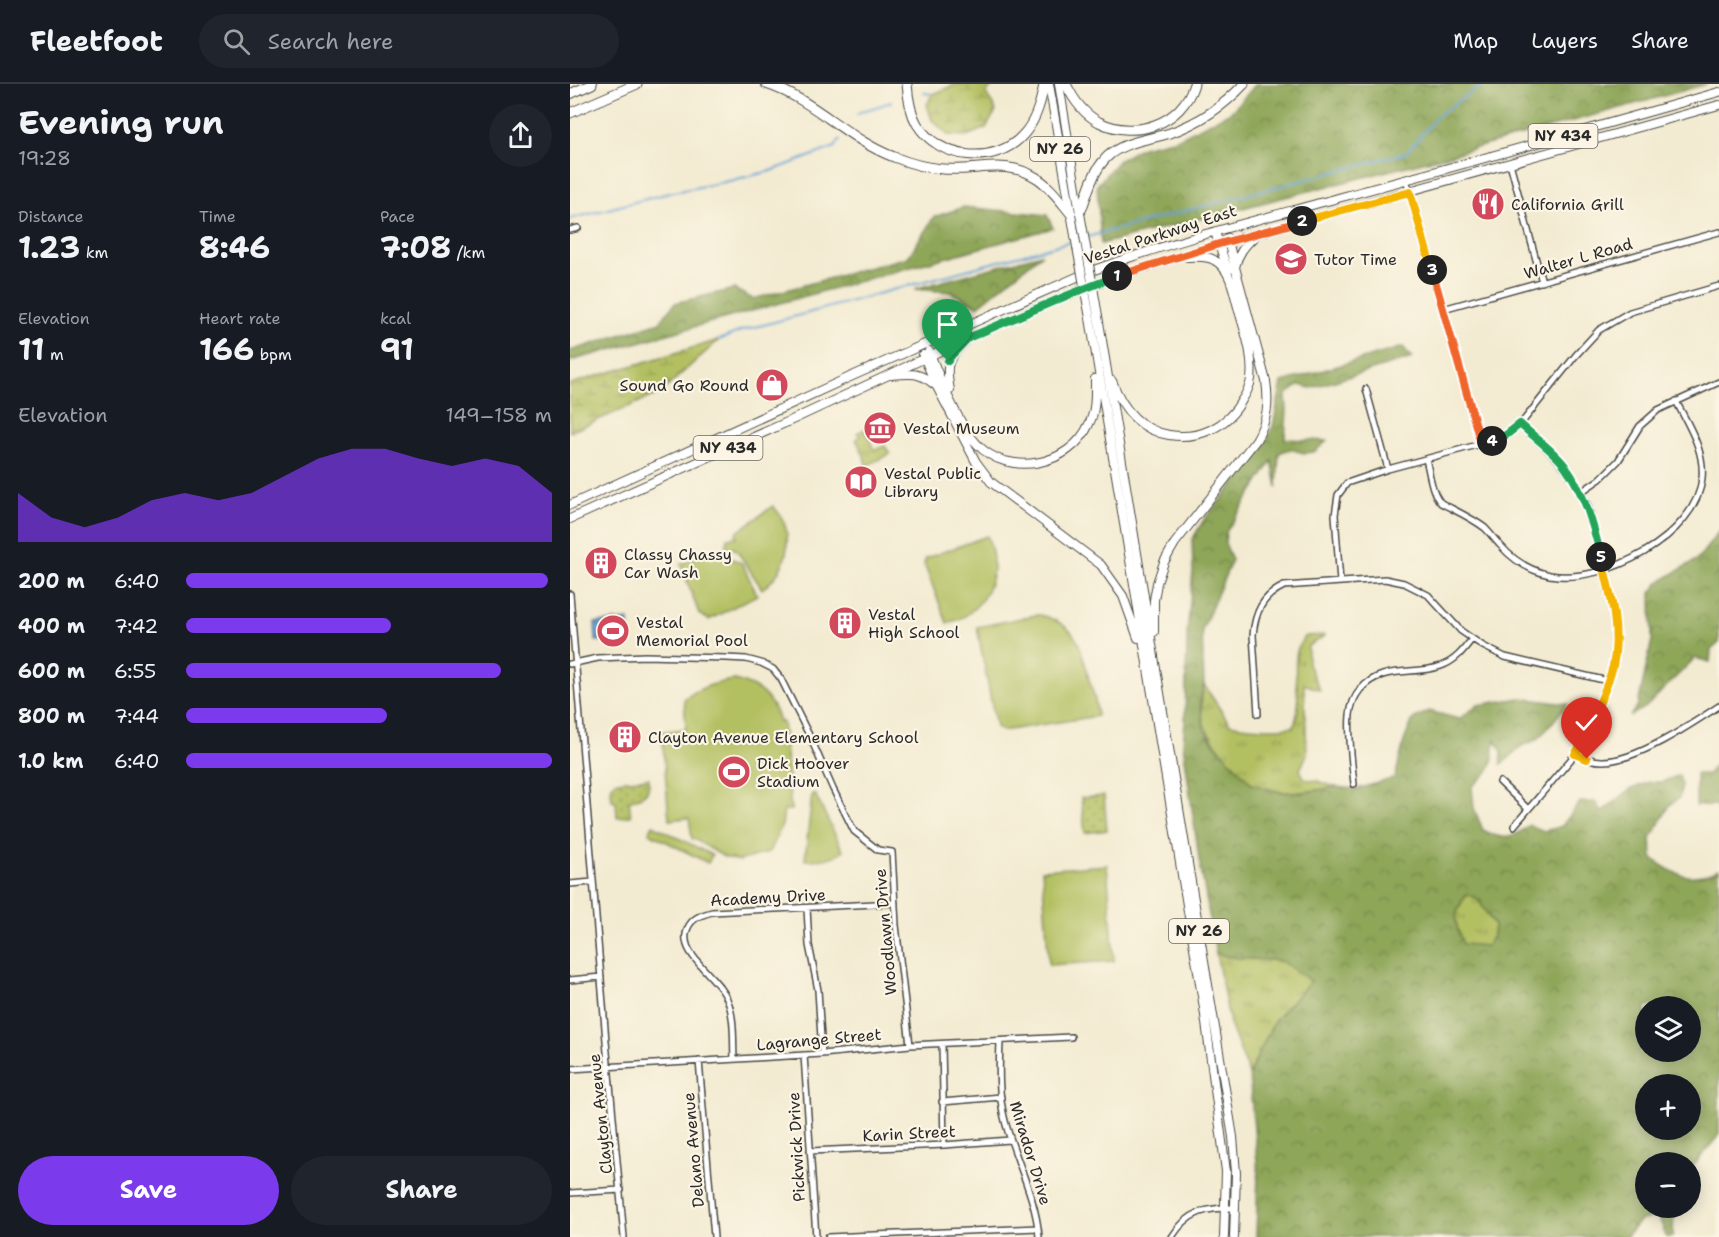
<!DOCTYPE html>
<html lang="en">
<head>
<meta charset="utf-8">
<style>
  :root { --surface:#171b24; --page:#20242c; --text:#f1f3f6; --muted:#9ea1a6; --line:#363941; --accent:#7c3aed }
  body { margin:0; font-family:"Shantell Sans",sans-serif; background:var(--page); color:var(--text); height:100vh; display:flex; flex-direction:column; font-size:22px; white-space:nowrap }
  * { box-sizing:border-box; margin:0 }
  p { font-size:20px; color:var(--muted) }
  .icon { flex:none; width:33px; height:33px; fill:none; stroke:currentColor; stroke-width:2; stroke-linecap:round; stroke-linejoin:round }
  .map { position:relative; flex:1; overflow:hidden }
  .panel { display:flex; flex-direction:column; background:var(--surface); width:570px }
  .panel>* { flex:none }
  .tools { position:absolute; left:1065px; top:912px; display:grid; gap:12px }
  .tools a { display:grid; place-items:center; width:66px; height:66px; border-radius:50%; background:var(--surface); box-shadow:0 3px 15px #0003; font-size:30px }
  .pin { position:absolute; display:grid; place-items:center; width:51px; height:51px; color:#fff; margin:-62px -26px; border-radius:50% 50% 50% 0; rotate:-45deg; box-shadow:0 0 6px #0007 }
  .pin .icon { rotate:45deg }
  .km { position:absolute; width:30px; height:30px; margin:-15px; border-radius:50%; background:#222; color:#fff; font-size:16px; line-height:30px; text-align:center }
  .round { display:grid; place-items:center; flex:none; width:63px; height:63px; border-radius:32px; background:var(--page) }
  .overview { display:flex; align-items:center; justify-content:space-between; height:102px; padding:0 18px }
  h1 { font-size:33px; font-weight:700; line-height:45px }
  .metrics { display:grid; grid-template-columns:repeat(3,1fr); gap:9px; height:102px; padding:6px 18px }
  .metrics div { display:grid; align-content:center }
  .metrics b { font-size:30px; font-weight:700 }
  .metrics small { font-size:16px; font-weight:400 }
  .metrics p { font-size:16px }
  .chart { height:168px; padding:12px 18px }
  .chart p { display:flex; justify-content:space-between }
  .chart svg { width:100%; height:108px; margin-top:6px; fill:var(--accent); opacity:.7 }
  .cta { display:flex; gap:12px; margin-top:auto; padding:12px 18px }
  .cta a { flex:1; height:69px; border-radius:36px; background:var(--accent); color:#fff; font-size:24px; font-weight:700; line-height:69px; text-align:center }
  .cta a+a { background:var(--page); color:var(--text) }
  ul { padding:0 18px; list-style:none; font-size:20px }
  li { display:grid; grid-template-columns:96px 72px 1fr; align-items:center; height:45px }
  li i { height:15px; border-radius:8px; background:var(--accent) }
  header { display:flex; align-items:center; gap:36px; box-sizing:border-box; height:84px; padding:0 30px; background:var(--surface); border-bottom:2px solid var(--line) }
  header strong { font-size:28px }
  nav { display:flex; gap:33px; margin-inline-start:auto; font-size:21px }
  .search { width:420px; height:54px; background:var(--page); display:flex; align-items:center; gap:15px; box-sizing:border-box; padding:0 21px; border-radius:33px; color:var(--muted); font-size:22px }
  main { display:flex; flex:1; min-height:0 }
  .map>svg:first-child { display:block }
</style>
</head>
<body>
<header>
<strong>Fleetfoot</strong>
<div class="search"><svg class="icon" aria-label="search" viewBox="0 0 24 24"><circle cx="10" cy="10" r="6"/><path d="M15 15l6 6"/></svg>Search here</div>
<nav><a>Map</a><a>Layers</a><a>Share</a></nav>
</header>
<main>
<section class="panel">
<div class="overview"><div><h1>Evening run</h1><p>19:28</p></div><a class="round"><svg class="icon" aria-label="share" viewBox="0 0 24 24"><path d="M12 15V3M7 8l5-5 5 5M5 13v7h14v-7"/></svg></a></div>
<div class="metrics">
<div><p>Distance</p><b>1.23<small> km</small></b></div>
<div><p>Time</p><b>8:46</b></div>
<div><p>Pace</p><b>7:08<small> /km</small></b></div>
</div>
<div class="metrics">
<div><p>Elevation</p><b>11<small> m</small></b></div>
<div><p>Heart rate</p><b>166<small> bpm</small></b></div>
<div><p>kcal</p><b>91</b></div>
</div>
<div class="chart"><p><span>Elevation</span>149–158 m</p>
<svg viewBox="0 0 160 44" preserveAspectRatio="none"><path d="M0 44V24L10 34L20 38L30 34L40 27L50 24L60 27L70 24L80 17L90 10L100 6L110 6L120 10L130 13L140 10L150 13L160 24V44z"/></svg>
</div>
<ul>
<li><b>200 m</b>6:40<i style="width:99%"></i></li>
<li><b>400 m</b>7:42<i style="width:56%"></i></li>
<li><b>600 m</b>6:55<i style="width:86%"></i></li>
<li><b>800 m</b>7:44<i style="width:55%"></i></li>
<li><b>1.0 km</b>6:40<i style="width:100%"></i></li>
</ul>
<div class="cta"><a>Save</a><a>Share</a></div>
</section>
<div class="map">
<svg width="1149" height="1153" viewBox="0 0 1149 1153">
  <defs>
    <pattern id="grass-tufts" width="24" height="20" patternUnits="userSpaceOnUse" patternTransform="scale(1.5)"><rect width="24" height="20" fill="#b3c062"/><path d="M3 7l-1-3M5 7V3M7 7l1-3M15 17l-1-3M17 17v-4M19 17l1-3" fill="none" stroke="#929c51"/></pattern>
    <pattern id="forest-crowns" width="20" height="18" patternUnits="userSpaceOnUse" patternTransform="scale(1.5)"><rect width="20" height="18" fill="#8ea658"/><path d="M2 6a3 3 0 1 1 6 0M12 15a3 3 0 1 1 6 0" fill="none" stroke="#748749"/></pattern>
    <pattern id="wetland-marsh" width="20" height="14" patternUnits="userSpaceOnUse" patternTransform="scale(1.5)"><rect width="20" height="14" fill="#b3c062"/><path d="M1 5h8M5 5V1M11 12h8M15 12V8" fill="none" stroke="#929c51"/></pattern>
    <pattern id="park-dots" width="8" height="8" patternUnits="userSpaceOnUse" patternTransform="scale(1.5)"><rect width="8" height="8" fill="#b3c062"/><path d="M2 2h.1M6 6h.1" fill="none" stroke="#929c51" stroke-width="1.8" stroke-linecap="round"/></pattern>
    <pattern id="water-ripples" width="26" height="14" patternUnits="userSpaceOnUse" patternTransform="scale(1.5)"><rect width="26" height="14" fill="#65a1d6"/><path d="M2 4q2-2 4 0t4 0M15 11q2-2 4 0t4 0" fill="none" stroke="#5383ae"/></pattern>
  </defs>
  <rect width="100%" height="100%" fill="#fcf5e5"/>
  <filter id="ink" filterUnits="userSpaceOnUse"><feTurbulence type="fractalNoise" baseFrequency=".0167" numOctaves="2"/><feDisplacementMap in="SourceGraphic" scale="12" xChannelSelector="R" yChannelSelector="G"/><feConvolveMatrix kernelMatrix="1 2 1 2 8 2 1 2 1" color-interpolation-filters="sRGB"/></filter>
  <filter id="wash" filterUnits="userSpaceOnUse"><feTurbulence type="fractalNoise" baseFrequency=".008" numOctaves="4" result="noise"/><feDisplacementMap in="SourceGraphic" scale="24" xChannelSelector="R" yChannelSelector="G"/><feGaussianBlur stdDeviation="1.35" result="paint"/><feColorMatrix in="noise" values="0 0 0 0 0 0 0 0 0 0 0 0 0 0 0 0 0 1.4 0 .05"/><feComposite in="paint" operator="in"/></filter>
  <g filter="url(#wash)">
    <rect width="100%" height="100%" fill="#f3ebd1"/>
    <path fill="url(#grass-tufts)" stroke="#6f7646" stroke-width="1.5" d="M295 345 304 366 315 362 320 370 296 382 294 372 286 355 291 352 287 349Z
      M756 551 738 562V580L750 606 734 600 737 670 730 686 735 695 748 697 766 703C737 708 714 713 685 701 677 698 671 688 665 682 640 653 625 642 634 601L660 640C682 645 701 645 723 643 735 619 720 589 728 564 730 560 733 555 736 552Z
      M897 810 908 815 924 841 923 852 917 863 893 861C884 838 882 831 897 810Z
      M646 869 659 873 711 877 741 897 705 936 679 990 660 940Z"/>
    <path fill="url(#forest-crowns)" stroke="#5c6842" stroke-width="1.5" fill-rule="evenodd" d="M686 0H1137L873 73 531 160 527 101 549 76 572 63 607 55 661 28Z
      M394 123 477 131 483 144 0 277V267L90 238 105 219 164 205 183 215 338 173 364 133Z
      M472 170 408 222 380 208 345 205Z
      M833 263 842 274 741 304 729 301 716 311 717 326 715 355 757 357 744 368 734 369 720 365 709 369 707 403 702 377 656 448 655 459 662 476 632 546 634 601 630 617 634 645 643 658 682 700 710 708 731 709 766 703 787 705 825 694 834 657 843 635 859 627 889 635 908 621 950 614 998 620C988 630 976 649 966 656 960 659 953 660 949 664 942 670 939 676 931 680L932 668 925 655C922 684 925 683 902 703L904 724 913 746C934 757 940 756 959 741L974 747 992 742 1010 718H1026L1031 728 1061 705 1079 698H1092L1109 691 1112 702 1109 714 1100 721 1081 754 1082 774C1103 791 1123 799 1149 785V1051L1121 1085 1120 1078H1076V1124H1104L1103 1153H1096L1092 1141 1087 1132 1069 1137 1056 1153H686L688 1089 679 990 705 936 741 897 711 877 659 873 646 869 629 775 613 660 615 637 617 549 623 487 622 456 633 437 693 365 703 342 712 298ZM897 810 908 815 924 841 923 852 917 862 893 860C884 839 882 830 897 810ZM1076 922H1120V968H1076ZM1076 1000H1120V1046H1076Z
      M1149 447V559L1141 566 1140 578 1125 574 1076 623 1060 632 1068 621 1082 556 1081 509 1089 498 1128 475Z
      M1149 676V732L1146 721 1126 722V690H1138Z"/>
    <path fill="url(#wetland-marsh)" stroke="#6f7646" stroke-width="1.5" d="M387 0H424L416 9 426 27 416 44 397 52 378 51 362 36 357 21 362 10Z
      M149 256 90 309 0 348V300Z"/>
    <path fill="url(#park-dots)" stroke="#6f7646" stroke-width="1.5" d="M79 694C80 712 73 711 59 717L61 732 47 733 46 718 42 716C41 708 39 701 47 697Z
      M534 712 537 746 515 749 511 714Z"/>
    <path fill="#b3c062" stroke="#6f7646" stroke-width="1.5" d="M203 422C227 447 219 487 192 505L166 465 156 464 157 454 167 453 166 449Z
      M417 452C430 482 422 513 395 532 390 535 383 537 377 539L354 480 356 474Z
      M145 467 172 479 187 511 139 536 129 530 111 480Z
      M466 531C472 531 478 533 484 536 511 548 512 569 519 595 523 607 527 619 527 632L432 647 426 643 407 543Z
      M165 596C190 603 202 613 209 638H213L221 726H214L212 741 199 768 169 777 154 773 126 756 122 755 119 734 99 736 92 648 116 645 114 615C130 603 146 598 165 596Z
      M242 710H245L273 767C260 776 251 776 235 776Z
      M83 741 142 771 138 779 79 749Z
      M537 781 544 877 479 881 472 786Z"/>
    <path fill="url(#water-ripples)" stroke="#486680" stroke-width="1.5" d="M59 536 60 555 26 557 25 539Z"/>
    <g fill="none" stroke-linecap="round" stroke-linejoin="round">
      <path stroke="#65a1d6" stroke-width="2" d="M354 9 363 10
        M287 30 290 28 321 18
        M0 135 99 109 159 97 201 87 265 63 270 55
        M517 153 836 69 868 31 914 0
        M149 256 171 247 503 157"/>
    </g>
  </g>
  <g filter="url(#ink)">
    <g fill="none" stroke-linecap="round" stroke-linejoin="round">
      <defs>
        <path id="street" d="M940 79 972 198
          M836 95 911 360
          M0 146 8 144
          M873 225 1149 148
          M796 305 818 385
          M856 375C860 390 861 408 871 419 886 427 902 434 915 444 920 449 925 456 930 461 943 476 961 487 980 491 1034 501 1127 452 1132 394 1135 366 1118 341 1106 317
          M1011 408 1030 395 1048 377 1070 342 1088 326 1149 298
          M770 498 765 431 768 411 777 399 818 385 911 360 936 351 950 341 1006 271 1029 246 1060 228 1149 202
          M0 510 36 957 54 1153
          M0 580 28 574 75 572 156 574 176 575 191 579 203 585 211 595 241 655 263 705 284 747 308 766 322 768 326 841 340 961
          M688 630 683 551C685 529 692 512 714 502L815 495 834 499 858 511 891 547 913 562 935 573 1038 597
          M1005 670C1014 674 1022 677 1032 677 1065 678 1122 640 1149 622
          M930 698 958 725
          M784 700C782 679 778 651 780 631 781 622 784 613 790 606 811 580 844 592 871 582 885 577 893 567 902 555
          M944 742 1008 667 1020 643 1043 582 1046 562 1044 530 1018 422C1001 385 980 367 950 341
          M0 800 23 798
          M237 824 239 861 248 906 252 970
          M0 896 31 893
          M430 957C429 984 428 1011 435 1037 445 1075 466 1113 469 1153
          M372 960 374 1061
          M234 971 246 1153
          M164 975C163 956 165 933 157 915 149 893 108 871 117 846 121 834 131 831 142 828L325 819
          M129 977 144 1153
          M0 985 252 970 340 961 501 953
          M372 1018 431 1013
          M240 1067 374 1061 440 1056
          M0 1109 51 1106
          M258 1153 468 1144
          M602 1153C618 1127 638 1123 666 1124"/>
        <path id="primary" d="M479 0 507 163
          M489 0 510 129
          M645 148 658 187
          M665 183C668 170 674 162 685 152
          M528 232 663 1053 666 1089 664 1153
          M520 234 634 924 656 1087 654 1153
          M359 267C369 293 388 341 407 360 438 394 501 382 519 340 526 327 525 310 525 295
          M353 271 366 301 406 378 421 398 531 481 553 512 568 554
          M322 291C342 289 349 288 365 301
          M542 297C552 324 569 346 599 351 629 356 657 343 672 316 676 310 680 303 681 295 684 270 674 246 668 223 663 206 661 185 644 176 636 171 625 173 617 173
          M380 306C375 280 377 276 395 257
          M0 421 280 293 516 189C598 158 684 137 768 114 896 80 1022 44 1149 8
          M0 435 224 335 398 254 496 212 545 193 649 160 1149 21
          M584 548V516L587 499 594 478 605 459 686 356C698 336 699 318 696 297L657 154"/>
        <path id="highway" d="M196 0C244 15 278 56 324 73 339 79 356 84 373 85 407 88 435 74 467 94 481 103 491 118 502 131
          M337 0C338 14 340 28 347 40 369 76 425 82 453 51 466 37 471 19 474 0
          M496 0C503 15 514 30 529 38 565 56 612 40 624 0
          M0 10 22 0
          M0 29 67 0
          M510 129C518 110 521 90 536 74 553 57 578 56 600 49 628 39 654 22 674 0"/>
      </defs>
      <use href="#street" stroke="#494844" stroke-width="8"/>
      <use href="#primary" stroke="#494844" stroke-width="10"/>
      <use href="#highway" stroke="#494844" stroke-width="11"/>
      <use href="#street" stroke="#fff" stroke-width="5"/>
      <use href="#primary" stroke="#fff" stroke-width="8"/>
      <use href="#highway" stroke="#fff" stroke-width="9"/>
      <defs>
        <path id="primary-bridge" d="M510 129 528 232
          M507 163 520 234"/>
      </defs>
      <use href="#primary-bridge" stroke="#494844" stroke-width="10" stroke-linecap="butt"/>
      <use href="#primary-bridge" stroke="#fff" stroke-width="8"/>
    </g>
  </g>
  <g fill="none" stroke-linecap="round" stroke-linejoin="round" filter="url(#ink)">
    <defs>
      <path id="split-1" d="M378 277 381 272 398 254 496 212 547 192"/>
      <path id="split-2" d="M547 192 649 160 732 137"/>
      <path id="split-3" d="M732 137 840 108 862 186"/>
      <path id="split-4" d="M862 186 911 360 922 357"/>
      <path id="split-5" d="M922 357 936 351 950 340C965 354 983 366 995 382 1015 410 1023 440 1031 473"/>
      <path id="split-6" d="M1017 675 1005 670C1015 657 1021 640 1027 625 1033 611 1039 597 1043 582 1051 545 1040 508 1031 473"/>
    </defs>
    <use href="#split-1" stroke="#fff" stroke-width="12"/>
    <use href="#split-2" stroke="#fff" stroke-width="12"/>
    <use href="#split-3" stroke="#fff" stroke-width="12"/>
    <use href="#split-4" stroke="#fff" stroke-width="12"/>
    <use href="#split-5" stroke="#fff" stroke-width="12"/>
    <use href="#split-6" stroke="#fff" stroke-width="12"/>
    <use href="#split-1" stroke="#22a559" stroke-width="8"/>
    <use href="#split-2" stroke="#f0652b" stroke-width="8"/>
    <use href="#split-3" stroke="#f5b400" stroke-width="8"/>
    <use href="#split-4" stroke="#f0652b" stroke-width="8"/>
    <use href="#split-5" stroke="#22a559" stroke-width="8"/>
    <use href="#split-6" stroke="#f5b400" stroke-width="8"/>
  </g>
  <defs>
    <symbol id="restaurant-disc" viewBox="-11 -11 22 22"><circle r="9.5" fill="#d1495b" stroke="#fcf5e5"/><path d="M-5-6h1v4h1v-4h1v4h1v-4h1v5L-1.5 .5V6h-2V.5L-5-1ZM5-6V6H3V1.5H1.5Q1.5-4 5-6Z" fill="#fff"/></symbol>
    <symbol id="school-disc" viewBox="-11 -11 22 22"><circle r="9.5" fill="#d1495b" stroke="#fcf5e5"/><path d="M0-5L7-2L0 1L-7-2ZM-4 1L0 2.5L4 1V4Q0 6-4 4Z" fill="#fff"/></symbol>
    <symbol id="shop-disc" viewBox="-11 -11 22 22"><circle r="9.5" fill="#d1495b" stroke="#fcf5e5"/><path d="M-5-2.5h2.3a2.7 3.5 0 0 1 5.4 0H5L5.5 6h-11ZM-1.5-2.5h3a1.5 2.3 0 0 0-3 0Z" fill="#fff"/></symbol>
    <symbol id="museum-disc" viewBox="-11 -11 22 22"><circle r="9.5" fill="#d1495b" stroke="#fcf5e5"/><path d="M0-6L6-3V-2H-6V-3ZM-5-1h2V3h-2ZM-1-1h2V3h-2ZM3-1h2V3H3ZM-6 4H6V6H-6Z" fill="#fff"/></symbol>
    <symbol id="library-disc" viewBox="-11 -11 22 22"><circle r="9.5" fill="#d1495b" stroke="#fcf5e5"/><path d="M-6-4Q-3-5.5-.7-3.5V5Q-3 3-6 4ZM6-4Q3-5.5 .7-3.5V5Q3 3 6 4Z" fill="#fff"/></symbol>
    <symbol id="building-disc" viewBox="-11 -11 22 22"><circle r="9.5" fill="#d1495b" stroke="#fcf5e5"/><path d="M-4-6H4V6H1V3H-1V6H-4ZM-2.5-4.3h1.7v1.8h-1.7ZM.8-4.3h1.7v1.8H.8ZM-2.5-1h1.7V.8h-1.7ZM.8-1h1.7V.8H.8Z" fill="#fff"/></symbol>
    <symbol id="stadium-disc" viewBox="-11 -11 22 22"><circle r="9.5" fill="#d1495b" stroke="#fcf5e5"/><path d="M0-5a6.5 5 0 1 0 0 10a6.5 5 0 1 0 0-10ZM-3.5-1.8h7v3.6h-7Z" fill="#fff"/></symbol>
  </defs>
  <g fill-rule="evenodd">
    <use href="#restaurant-disc" x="899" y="101" width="38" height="38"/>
    <use href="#school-disc" x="702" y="156" width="38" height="38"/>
    <use href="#shop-disc" x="183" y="282" width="38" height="38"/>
    <use href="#museum-disc" x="291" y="325" width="38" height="38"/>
    <use href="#library-disc" x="272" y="379" width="38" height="38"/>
    <use href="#building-disc" x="12" y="460" width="38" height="38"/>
    <use href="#building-disc" x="256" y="520" width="38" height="38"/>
    <use href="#stadium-disc" x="24" y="528" width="38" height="38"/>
    <use href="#building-disc" x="36" y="634" width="38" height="38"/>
    <use href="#stadium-disc" x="145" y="669" width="38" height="38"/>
  </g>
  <g text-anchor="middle" stroke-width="4.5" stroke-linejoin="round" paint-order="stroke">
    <g fill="#fcf5e5" stroke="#6a6863" stroke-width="1.5">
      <rect x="958.5" y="40" width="69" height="24" rx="4.5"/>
      <rect x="460" y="53" width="60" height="24" rx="4.5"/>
      <rect x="123.5" y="352" width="69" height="24" rx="4.5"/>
      <rect x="599" y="835" width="60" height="24" rx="4.5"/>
    </g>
    <g font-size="15" font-weight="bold" fill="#2b2b2b">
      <text x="993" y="57">NY 434</text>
      <text x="490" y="70">NY 26</text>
      <text x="158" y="369">NY 434</text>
      <text x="629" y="852">NY 26</text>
    </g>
    <g font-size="16" fill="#2b2b2b" stroke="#fcf5e5" text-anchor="start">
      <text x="941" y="126">California Grill</text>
      <text x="744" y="181">Tutor Time</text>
      <text x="179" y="307" text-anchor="end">Sound Go Round</text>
      <text x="333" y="350">Vestal Museum</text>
      <text x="314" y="395">Vestal Public<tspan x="314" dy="18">Library</tspan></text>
      <text x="54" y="476">Classy Chassy<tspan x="54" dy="18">Car Wash</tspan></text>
      <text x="298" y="536">Vestal<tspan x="298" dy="18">High School</tspan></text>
      <text x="66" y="544">Vestal<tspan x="66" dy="18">Memorial Pool</tspan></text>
      <text x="78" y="659">Clayton Avenue Elementary School</text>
      <text x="187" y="685">Dick Hoover<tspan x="187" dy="18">Stadium</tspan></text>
    </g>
    <g font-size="16" fill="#2b2b2b" stroke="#fcf5e5">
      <text transform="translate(590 150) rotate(-18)" y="6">Vestal Parkway East</text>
      <text transform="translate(1008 174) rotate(-16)" y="6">Walter L Road</text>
      <text transform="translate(198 813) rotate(-3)" y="6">Academy Drive</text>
      <text transform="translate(315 848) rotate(-95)" y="6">Woodlawn Drive</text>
      <text transform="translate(249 955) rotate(-5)" y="6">Lagrange Street</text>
      <text transform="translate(30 1030) rotate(-96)" y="6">Clayton Avenue</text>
      <text transform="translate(339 1049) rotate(-3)" y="6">Karin Street</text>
      <text transform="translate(226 1063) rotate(-93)" y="6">Pickwick Drive</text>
      <text transform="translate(123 1066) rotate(-95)" y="6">Delano Avenue</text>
      <text transform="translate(461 1069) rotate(73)" y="6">Mirador Drive</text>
    </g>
  </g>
</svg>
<div class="tools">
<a><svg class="icon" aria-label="layers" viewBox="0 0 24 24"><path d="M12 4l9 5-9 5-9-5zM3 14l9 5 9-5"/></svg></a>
<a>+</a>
<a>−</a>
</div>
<div class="pin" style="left:378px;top:277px;background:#1e9e55"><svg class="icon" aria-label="arrive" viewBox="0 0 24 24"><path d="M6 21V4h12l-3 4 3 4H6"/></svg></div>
<div class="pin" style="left:1017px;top:675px;background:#d93025"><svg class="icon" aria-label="check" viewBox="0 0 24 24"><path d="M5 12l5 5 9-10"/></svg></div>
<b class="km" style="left:547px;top:192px">1</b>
<b class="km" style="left:732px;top:137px">2</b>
<b class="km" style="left:862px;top:186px">3</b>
<b class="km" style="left:922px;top:357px">4</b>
<b class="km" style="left:1031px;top:473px">5</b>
</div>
</main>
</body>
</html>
